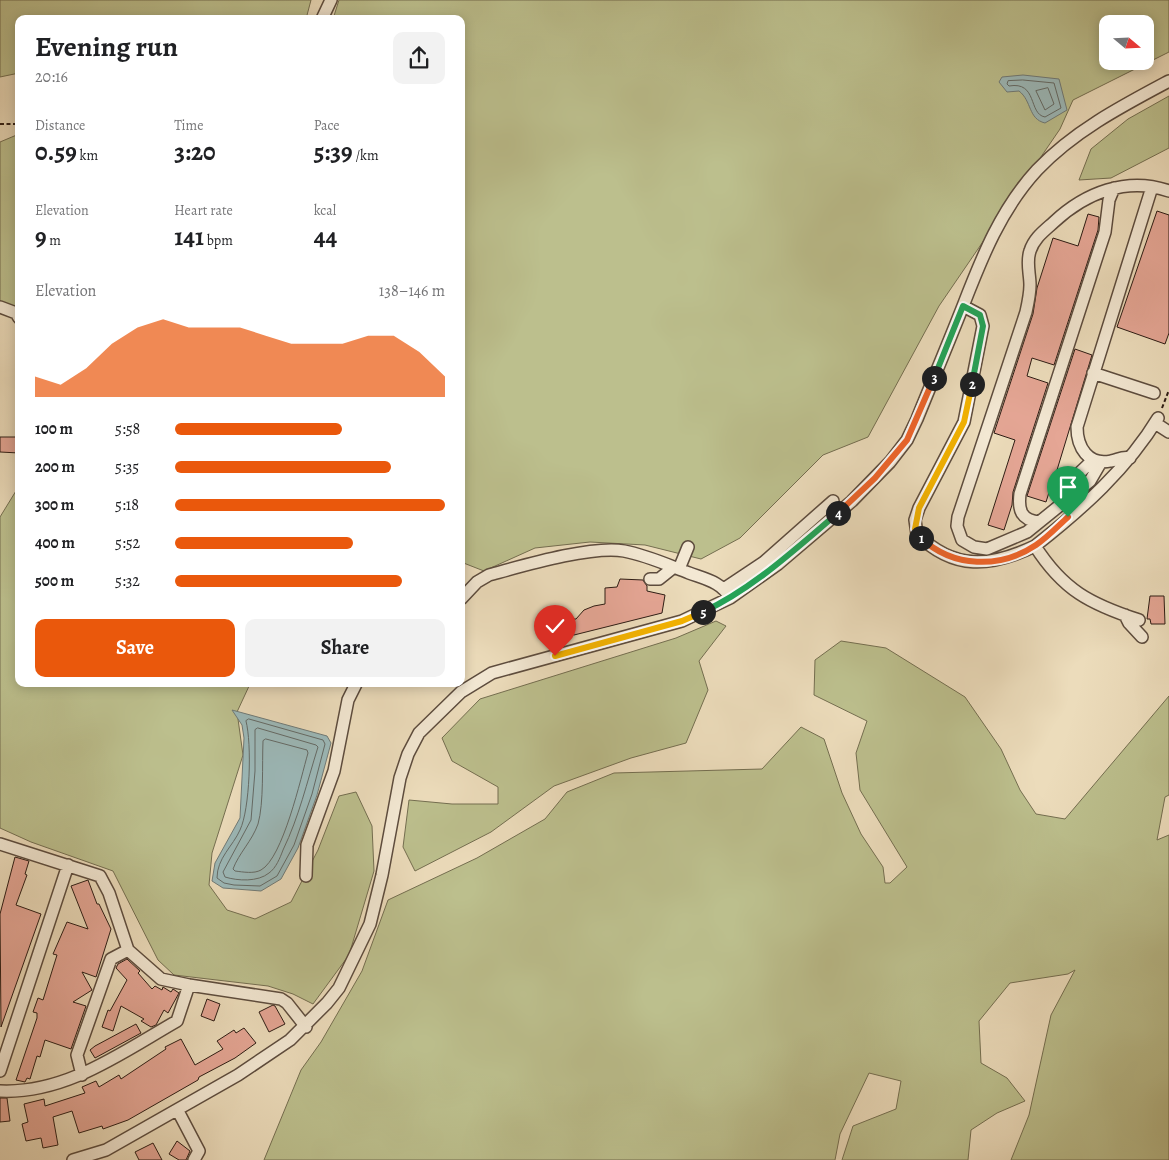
<!DOCTYPE html>
<html lang="en">
<head>
<meta charset="utf-8">
<style>
  :root { --surface:#fff; --page:#f2f2f2; --text:#202124; --muted:#757577; --accent:#ea580c }
  body { margin:0; font-family:Alegreya,serif; background:var(--page); color:var(--text); height:100vh; display:flex; flex-direction:column; font-size:19px; white-space:nowrap }
  * { box-sizing:border-box; margin:0 }
  p { font-size:16px; color:var(--muted) }
  .icon { flex:none; width:28px; height:28px; fill:none; stroke:currentColor; stroke-width:2; stroke-linecap:round; stroke-linejoin:round }
  .map { position:relative; flex:1; overflow:hidden }
  .details { position:absolute; left:15px; top:15px; width:450px; height:672px; display:flex; flex-direction:column; background:var(--surface); border-radius:10px; box-shadow:0 2px 12px #0003 }
  .details>* { flex:none }
  .needle { width:32px; rotate:109deg }
  .buttons { position:absolute; left:1099px; top:15px; display:grid; gap:10px }
  .buttons a { display:grid; place-items:center; width:55px; height:55px; border-radius:10px; background:var(--surface); box-shadow:0 2px 12px #0003; font-size:25px }
  .pin { position:absolute; display:grid; place-items:center; width:42px; height:42px; color:#fff; margin:-51px -21px; border-radius:50% 50% 50% 0; rotate:-45deg; box-shadow:0 0 5px #0007 }
  .pin .icon { rotate:45deg }
  .km { position:absolute; width:25px; height:25px; margin:-12px; border-radius:50%; background:#222; color:#fff; font-size:14px; line-height:25px; text-align:center }
  .round { display:grid; place-items:center; flex:none; width:52px; height:52px; border-radius:10px; background:var(--page) }
  .headline { display:flex; align-items:center; justify-content:space-between; height:85px; padding:0 20px }
  h1 { font-size:28px; font-weight:700; line-height:38px }
  .figures { display:grid; grid-template-columns:repeat(3,1fr); gap:8px; height:85px; padding:5px 20px }
  .figures div { display:grid; align-content:center }
  .figures b { font-size:25px; font-weight:700 }
  .figures small { font-size:14px; font-weight:400 }
  .figures p { font-size:14px }
  .chart { height:140px; padding:10px 20px }
  .chart p { display:flex; justify-content:space-between }
  .chart svg { width:100%; height:90px; margin-top:5px; fill:var(--accent); opacity:.7 }
  .button { display:flex; gap:10px; margin-top:auto; padding:10px 20px }
  .button a { flex:1; height:58px; border-radius:10px; background:var(--accent); color:#fff; font-size:20px; font-weight:700; line-height:58px; text-align:center }
  .button a+a { background:var(--page); color:var(--text) }
  ul { padding:0 20px; list-style:none; font-size:16px }
  li { display:grid; grid-template-columns:80px 60px 1fr; align-items:center; height:38px }
  li i { height:12px; border-radius:6px; background:var(--accent) }
  .map>svg:first-child { display:block }
</style>
</head>
<body>
<div class="map">
<svg width="1169" height="1160" viewBox="0 0 1169 1160">
  <rect width="100%" height="100%" fill="#ecdcbb"/>
  <filter id="stains"><feTurbulence type="fractalNoise" baseFrequency=".004" numOctaves="4"/><feColorMatrix values="0 0 0 0 .2 0 0 0 0 .09 0 0 0 0 .02 0 0 0 .5 -.17"/></filter>
  <radialGradient id="worn" r=".72"><stop offset=".6" stop-color="#630" stop-opacity="0"/><stop offset="1" stop-color="#630" stop-opacity=".3"/></radialGradient>
  <path fill="#bcbf8d" stroke="#746e50" fill-rule="evenodd" d="M0 0H311L306 19H19V73L0 77Z
    M339 0H1169V52L1073 100 1060 129 939 306 868 437 823 455 740 538 701 559 645 545 590 542 535 548 484 571 461 562V19H333ZM1108 24H1145V61H1108Z
    M1169 96V148L1111 178 1079 180 1091 149 1128 119Z
    M19 134V306L11 308 0 303V142Z
    M19 486V684H250L237 712 243 755 212 853 209 885 227 910 255 919 291 902 318 850 339 796 356 792 372 826 374 871 349 955 313 1004 293 994 268 986 174 975 158 960 113 871 31 842 0 828V517Z
    M716 621 726 626 699 661 708 690 686 743 631 758 554 786 491 832 415 871 403 847 409 800 452 804H498V787L452 761 442 738 480 699 676 638Z
    M841 641 886 648 965 697 1001 749 1020 790 1036 814 1065 819 1169 696V795L1165 797 1157 840 1169 835V1160H1011L1029 1115 1051 1015 1075 970 1068 974 1010 983 979 1021 981 1063 1007 1078 1025 1101 997 1113 971 1130 968 1160H842L853 1126 896 1109 901 1081 869 1073 840 1134 835 1160H264L301 1070 321 1042 362 971 388 900 477 858 545 819 567 792 614 773 762 769 801 727 824 739 842 793 861 834 883 867 885 883H890L907 867 860 790 856 753 867 721 814 695 815 660Z"/>
  <path fill="#9cb9b9" stroke="#707a77" d="M1023 75 1059 79 1067 110 1045 123C1028 119 1032 101 1019 91L1007 92 999 82 1002 77Z
    M232 710 327 736 331 743 317 795 298 848 281 879 261 891 223 888 212 881 215 863 240 818 244 738 242 725Z"/>
  <g fill="none" stroke-linecap="round" stroke-linejoin="round">
    <path stroke="#646a66" stroke-width="1" d="M1023 80 1054 83 1061 108 1045 117C1028 114 1038 81 1009 86L1007 84 1008 81Z
      M1048 88 1054 104 1045 110 1036 91Z
      M249 719 323 740 325 744 312 794 294 845 277 876 260 886 234 885 224 883 217 878C217 858 233 846 240 830 250 809 252 744 246 721Z
      M258 728 316 745 318 747C307 782 299 817 283 850 280 858 276 868 269 873 258 882 238 881 225 877L223 872 251 820 255 771V730Z
      M266 739 307 750 308 753C301 777 283 858 261 870 254 874 243 872 235 871L233 869C239 853 252 841 258 824 264 803 262 764 263 741Z"/>
  </g>
  <path fill="#e5a695" stroke="#2d1c14" d="M1157 211 1169 215V333L1165 344 1117 327Z
    M1088 214 1099 217 1098 230 1054 365 1032 358 1027 376 1048 383 1013 492 1012 505 1004 530 988 525 1015 440 994 433 1033 314 1037 288 1053 238 1078 246Z
    M1075 349 1092 355 1057 470 1068 486 1059 495 1051 486 1046 502 1027 496Z
    M0 437H19V453L0 452Z
    M620 579 643 580 647 586V591L665 595 662 613 574 635 567 632 573 619H576L584 610 594 606 605 604V588L617 587Z
    M1150 596H1164L1165 624H1151L1150 619H1147Z
    M15 857 29 861 25 874 27 875 16 905 41 914 1 1027 0 914Z
    M88 880 97 904H99L111 929 96 977 82 972 92 990 73 1002 86 1006 71 1049 45 1040 40 1057 37 1056 30 1079 27 1078 25 1082 16 1080 37 1018V1013L33 1012 38 998 43 1000 57 955 53 954 67 922 88 929 71 886Z
    M127 959 140 971 138 973 152 989 155 986 162 990 163 987 171 992 173 989 179 993 168 1013 164 1010 156 1025 151 1027 141 1021 144 1019 121 1006 113 1031 102 1027 108 1010 110 1011 127 980 116 968 118 964Z
    M207 999 220 1004 214 1021 201 1016Z
    M273 1005 275 1006 285 1024 269 1032 259 1012Z
    M136 1024 141 1033 95 1058 90 1050 95 1046Z
    M244 1028 256 1043 235 1058 199 1077 198 1080 128 1120 103 1129 102 1126 79 1133 72 1111 53 1117 58 1145 43 1148 41 1138 26 1141 22 1124 28 1122 24 1104 44 1099 45 1106 85 1093 82 1087 96 1081 99 1087 119 1075 121 1079 166 1049 165 1047 181 1039 195 1065 223 1049 217 1041 234 1030 236 1033Z
    M0 1098H7L10 1121 0 1122Z
    M177 1141 190 1151 186 1160H179L169 1154Z
    M153 1143 162 1160H139L135 1152Z"/>
  <g fill="none" stroke-linecap="round" stroke-linejoin="round">
    <defs>
      <path id="minor" d="M322 19 331 0
        M963 306 980 315 983 326 964 422 919 508 915 520 917 534C954 571 991 567 1035 546 1081 510 1128 468 1158 418
        M0 307 16 313 19 318
        M1093 373 1154 393
        M1155 423 1169 432
        M1130 458C1122 456 1118 460 1111 461 1088 466 1077 447 1077 427L1152 187
        M1101 462 1090 481 1027 532 987 549 974 547 962 540 957 526 958 517 1026 312C1028 303 1030 294 1030 285 1030 274 1026 262 1030 251 1034 238 1044 231 1054 222 1085 193 1127 176 1169 191
        M1072 480 1093 460
        M1039 522C1021 520 1018 510 1020 494L1105 232 1109 200 1114 188
        M1035 546C1063 590 1090 604 1139 620
        M679 569 688 547
        M650 579H659L674 567
        M725 588 764 562 833 501
        M461 599 477 582 489 575C522 566 593 545 624 551 646 555 668 565 689 573 705 579 722 582 730 598
        M1125 615 1129 623 1142 637
        M0 844 100 876 109 893 128 950 161 979 189 985 281 999 287 1003 306 1027
        M306 876 307 845 334 771 348 700 356 684
        M0 1071 68 865
        M82 1075 77 1055 111 959 128 950
        M0 1091C66 1094 121 1053 177 1021L189 985
        M178 1111 199 1151 194 1160
        M73 1160 106 1150 238 1075 290 1040 327 1003 339 988 370 924 382 875 400 778 408 754 419 733 461 692 492 673 682 621 730 598 778 564 852 501 890 462 907 440 917 419C932 382 948 344 963 306 982 257 1001 209 1037 170 1074 131 1122 106 1169 81"/>
    </defs>
    <use href="#minor" stroke="#5d4c3e" stroke-width="14"/>
    <path stroke="#2d1c14" stroke-width="2" stroke-dasharray="4 2.5" stroke-linecap="butt" d="M0 124H19
      M1162 408 1169 390"/>
    <use href="#minor" stroke="#f3e8d3" stroke-width="11"/>
  </g>
  <g fill="none" stroke-linecap="round" stroke-linejoin="round">
    <defs>
      <path id="split-1" d="M921 538C953 568 1000 569 1036 545 1048 537 1058 526 1068 517"/>
      <path id="split-2" d="M921 538 915 529 919 508 964 422 972 384"/>
      <path id="split-3" d="M934 378 963 306 980 315 983 326 972 384"/>
      <path id="split-4" d="M838 513 875 478 907 440 934 378"/>
      <path id="split-5" d="M703 612C754 588 795 549 838 513"/>
      <path id="split-6" d="M555 656 682 621 703 612"/>
    </defs>
    <use href="#split-1" stroke="#fff" stroke-width="10"/>
    <use href="#split-2" stroke="#fff" stroke-width="10"/>
    <use href="#split-3" stroke="#fff" stroke-width="10"/>
    <use href="#split-4" stroke="#fff" stroke-width="10"/>
    <use href="#split-5" stroke="#fff" stroke-width="10"/>
    <use href="#split-6" stroke="#fff" stroke-width="10"/>
    <use href="#split-1" stroke="#f0652b" stroke-width="6"/>
    <use href="#split-2" stroke="#f5b400" stroke-width="6"/>
    <use href="#split-3" stroke="#22a559" stroke-width="6"/>
    <use href="#split-4" stroke="#f0652b" stroke-width="6"/>
    <use href="#split-5" stroke="#22a559" stroke-width="6"/>
    <use href="#split-6" stroke="#f5b400" stroke-width="6"/>
  </g>
  <rect width="100%" height="100%" filter="url(#stains)"/>
  <rect width="100%" height="100%" fill="url(#worn)"/>
</svg>
<div class="buttons">
<a><svg class="needle" viewBox="-14 -14 28 28"><path d="M0-13l5 13h-10z" fill="#e53935"/><path d="M0 13l5-13h-10z" fill="#757577"/></svg></a>
</div>
<div class="pin" style="left:1068px;top:517px;background:#1e9e55"><svg class="icon" aria-label="arrive" viewBox="0 0 24 24"><path d="M6 21V4h12l-3 4 3 4H6"/></svg></div>
<div class="pin" style="left:555px;top:656px;background:#d93025"><svg class="icon" aria-label="check" viewBox="0 0 24 24"><path d="M5 12l5 5 9-10"/></svg></div>
<b class="km" style="left:921px;top:538px">1</b>
<b class="km" style="left:972px;top:384px">2</b>
<b class="km" style="left:934px;top:378px">3</b>
<b class="km" style="left:838px;top:513px">4</b>
<b class="km" style="left:703px;top:612px">5</b>
<section class="details">
<div class="headline"><div><h1>Evening run</h1><p>20:16</p></div><a class="round"><svg class="icon" aria-label="share" viewBox="0 0 24 24"><path d="M12 15V3M7 8l5-5 5 5M5 13v7h14v-7"/></svg></a></div>
<div class="figures">
<div><p>Distance</p><b>0.59<small> km</small></b></div>
<div><p>Time</p><b>3:20</b></div>
<div><p>Pace</p><b>5:39<small> /km</small></b></div>
</div>
<div class="figures">
<div><p>Elevation</p><b>9<small> m</small></b></div>
<div><p>Heart rate</p><b>141<small> bpm</small></b></div>
<div><p>kcal</p><b>44</b></div>
</div>
<div class="chart"><p><span>Elevation</span>138–146 m</p>
<svg viewBox="0 0 160 44" preserveAspectRatio="none"><path d="M0 44V34L10 38L20 30L30 18L40 10L50 6L60 10L70 10L80 10L90 14L100 18L110 18L120 18L130 14L140 14L150 22L160 34V44z"/></svg>
</div>
<ul>
<li><b>100 m</b>5:58<i style="width:62%"></i></li>
<li><b>200 m</b>5:35<i style="width:80%"></i></li>
<li><b>300 m</b>5:18<i style="width:100%"></i></li>
<li><b>400 m</b>5:52<i style="width:66%"></i></li>
<li><b>500 m</b>5:32<i style="width:84%"></i></li>
</ul>
<div class="button"><a>Save</a><a>Share</a></div>
</section>
</div>
</body>
</html>
